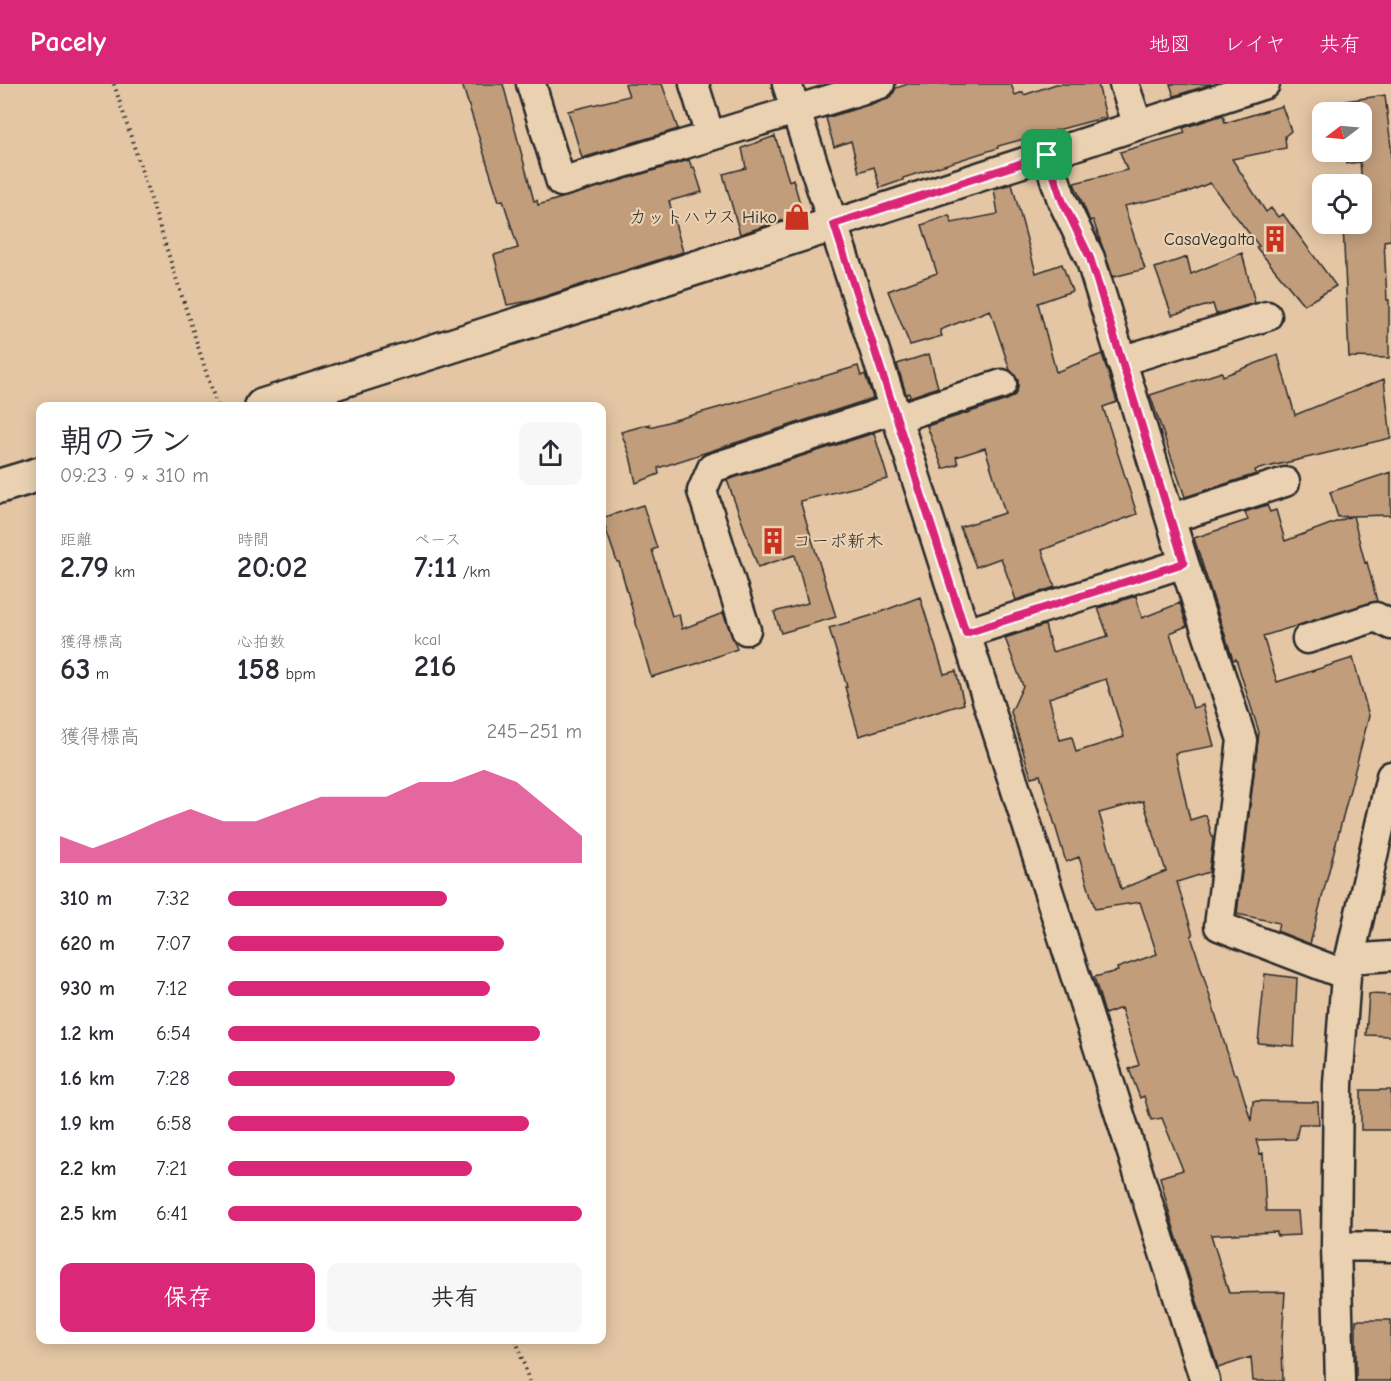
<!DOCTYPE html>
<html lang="ja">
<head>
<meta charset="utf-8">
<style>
  :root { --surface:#fff; --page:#f7f7f7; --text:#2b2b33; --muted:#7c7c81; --accent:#db2777 }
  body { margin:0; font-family:"Comic Neue","Klee One",sans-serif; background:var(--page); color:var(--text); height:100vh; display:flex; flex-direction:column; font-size:22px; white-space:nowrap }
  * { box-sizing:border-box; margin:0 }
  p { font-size:20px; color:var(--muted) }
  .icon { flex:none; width:33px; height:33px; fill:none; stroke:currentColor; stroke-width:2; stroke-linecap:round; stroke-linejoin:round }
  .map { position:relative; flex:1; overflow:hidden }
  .drawer { position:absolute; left:36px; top:318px; width:570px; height:942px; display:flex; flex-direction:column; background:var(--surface); border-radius:12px; box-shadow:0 3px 15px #0003 }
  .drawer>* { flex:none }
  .needle { width:39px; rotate:254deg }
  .controls { position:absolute; left:1312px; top:18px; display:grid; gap:12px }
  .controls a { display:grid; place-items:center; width:60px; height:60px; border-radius:12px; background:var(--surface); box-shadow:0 3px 15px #0003; font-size:30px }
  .pin { position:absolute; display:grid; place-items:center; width:51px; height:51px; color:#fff; margin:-26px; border-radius:12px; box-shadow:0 3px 9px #0006 }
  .round { display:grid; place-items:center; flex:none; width:63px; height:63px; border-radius:12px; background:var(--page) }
  .headline { display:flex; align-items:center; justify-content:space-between; height:102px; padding:0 24px }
  h1 { font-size:33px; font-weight:800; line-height:45px }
  .stats { display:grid; grid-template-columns:repeat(3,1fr); gap:9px; height:102px; padding:6px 24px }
  .stats div { display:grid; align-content:center }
  .stats b { font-size:30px; font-weight:800 }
  .stats small { font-size:16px; font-weight:400 }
  .stats p { font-size:16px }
  .chart { height:168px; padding:12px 24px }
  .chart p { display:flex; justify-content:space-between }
  .chart svg { width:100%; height:108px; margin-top:6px; fill:var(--accent); opacity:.7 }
  .button { display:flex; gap:12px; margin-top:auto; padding:12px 24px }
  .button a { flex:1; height:69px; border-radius:12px; background:var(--accent); color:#fff; font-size:24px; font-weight:800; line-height:69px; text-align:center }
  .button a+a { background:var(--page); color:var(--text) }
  ul { padding:0 24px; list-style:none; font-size:20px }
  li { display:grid; grid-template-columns:96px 72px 1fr; align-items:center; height:45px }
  li i { height:15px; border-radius:8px; background:var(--accent) }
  header { display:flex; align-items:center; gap:36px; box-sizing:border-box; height:84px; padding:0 30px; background:var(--accent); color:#fff }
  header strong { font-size:28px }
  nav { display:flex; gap:33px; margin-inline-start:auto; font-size:21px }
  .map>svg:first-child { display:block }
</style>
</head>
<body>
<header>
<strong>Pacely</strong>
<nav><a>地図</a><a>レイヤ</a><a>共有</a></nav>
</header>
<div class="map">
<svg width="1391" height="1297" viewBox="0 0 1391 1297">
  <rect width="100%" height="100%" fill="#e4c6a5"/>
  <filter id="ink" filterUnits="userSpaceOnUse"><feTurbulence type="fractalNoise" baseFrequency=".0167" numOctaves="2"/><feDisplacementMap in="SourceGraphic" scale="12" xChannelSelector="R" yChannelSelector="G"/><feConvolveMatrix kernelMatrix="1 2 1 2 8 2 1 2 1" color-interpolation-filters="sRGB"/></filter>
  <g filter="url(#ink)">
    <path fill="#c19d7c" stroke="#2b2b2b" stroke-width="1.5" fill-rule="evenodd" d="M462 0H503L534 117 537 116 538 121 689 76 692 84 694 83 702 108 669 117 683 168 530 217 507 221 494 171 518 164 503 116 499 117Z
      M625 0H662L678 45 582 74 568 27 629 12Z
      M908 0H1011L1015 11 1023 8 1024 11 1056 0H1098L1106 33 998 62V64L903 94V96L880 104 874 83 859 88 851 57 834 63 826 34 885 16 892 12 896 4Z
      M1170 0H1212L1174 12Z
      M1385 11 1391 63V156L1384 157 1387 216H1389V274L1349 273 1343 140H1362V100L1360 78 1346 80V68H1362V28H1346V17Z
      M1282 22 1291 47 1285 52 1286 64 1232 75 1266 128 1271 124 1278 133 1283 130 1336 202 1304 221 1256 163 1259 162 1210 99 1188 108 1124 122 1145 185 1113 193 1093 136 1090 137 1074 99 1127 86 1120 68 1185 49 1183 44 1223 31 1225 39Z
      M775 52 789 97 793 95 803 130 740 150 723 90 746 84 742 64Z
      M1012 100 1036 189 1062 180 1072 207 1038 219 1056 288 1102 270 1117 318 1103 323 1137 430 1042 466 1055 503 1016 516 1001 474 976 483 960 443 1005 429 985 364 956 373 958 380 943 385 927 342 1007 316 1015 311 1018 304V296L1010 286 990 226 940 246 942 252 910 261 888 207 937 189 922 141 949 131 952 139 998 130 994 105Z
      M1242 169 1255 219 1216 230 1213 220 1172 231 1155 184 1187 173 1191 190Z
      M929 270 938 303 910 313 909 309 906 310 897 280Z
      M1278 271 1295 331 1384 295 1391 354 1255 386 1256 390 1185 413 1150 311 1222 288 1223 292Z
      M858 282 861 292 865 290 873 314 658 384 659 390 636 399 630 372 621 348 650 340V343L742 317Z
      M874 349 888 395 800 417 836 533 781 549 774 528 808 519 795 471 758 483 727 396Z
      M1391 388V431L1353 432 1365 479 1367 478 1377 517 1263 552 1277 598 1353 574 1369 632 1310 860 1277 847 1279 839 1237 830 1259 648 1236 575 1233 576 1194 454 1248 436 1245 428 1267 421 1270 428 1276 426 1285 457 1352 432 1338 433 1330 408Z
      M643 421 657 464 652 466 672 532 679 530 682 545 723 529 737 565 696 580 651 593 619 478H617L602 434Z
      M1136 512 1142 534 1180 519 1187 542 1170 549 1193 624 1203 621 1214 662 1175 669 1190 736 1206 731 1213 755 1209 788 1177 798 1193 851 1191 852 1234 990H1237L1251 1037 1253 1017 1318 1018 1319 1040H1299L1296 1055 1256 1056 1260 1070 1263 1069 1266 1127H1298L1300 1151 1277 1152V1148L1211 1151 1229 1209 1285 1208 1282 1257 1283 1297H1253L1251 1273 1218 1284 1170 1132 1160 1093 1183 1086 1162 1034 1151 1036 1144 1012 1140 1014 1129 985 1139 981 1121 924 1105 930 1094 893 1118 887 1117 884 1157 870 1140 818 1095 825 1079 773 1066 778 1040 691 1031 693 1011 628 1023 602 1005 554 1045 541 1052 568 1108 552 1098 524ZM1106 595 1124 653 1076 668 1072 653 1060 656 1049 614ZM1143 717 1166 787 1121 805 1099 729Z
      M920 513 944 590 956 587 964 620 859 652 845 603H847L829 544 870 532Z
      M1265 890 1297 894 1294 962 1258 959Z
      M1369 910 1391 911V952L1366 951Z
      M1361 1006H1391V1046H1361Z
      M1356 1236H1391V1297H1356Z"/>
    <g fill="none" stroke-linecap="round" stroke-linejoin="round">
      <defs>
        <path id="street" d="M531 0 561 98 880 0
          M694 0 710 52
          M787 0 894 325 1205 1297
          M1124 0 1138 41
          M1047 71 1062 116 1090 174 1184 479 1242 656 1219 842 1346 891
          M834 140 1265 0
          M1121 277 1267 232
          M897 334 1002 300
          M1172 434 1285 398
          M746 546 702 407 712 384 894 325
          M966 549 1184 479
          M1307 555 1376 533 1391 541
          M1349 875 1391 872
          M1336 1162 1391 1163
          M1340 1297 1336 1162 1338 1000 1346 891 1391 692"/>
        <path id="secondary" d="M262 322 834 140
          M0 402 40 390"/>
      </defs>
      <use href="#street" stroke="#2b2b2b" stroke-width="33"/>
      <use href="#secondary" stroke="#2b2b2b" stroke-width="38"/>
      <path stroke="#2b2b2b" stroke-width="4" stroke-dasharray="1.5 4.5" stroke-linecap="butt" d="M114 0 217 322
        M516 1256 529 1297"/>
      <use href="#street" stroke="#ead1b2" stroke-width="28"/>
      <use href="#secondary" stroke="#ead1b2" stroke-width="33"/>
    </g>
  </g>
  <g fill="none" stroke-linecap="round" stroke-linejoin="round" filter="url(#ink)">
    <defs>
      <path id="route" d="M1047 71 1062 116 1090 174 1184 479 966 549 834 140Z"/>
    </defs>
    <use href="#route" stroke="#fff" stroke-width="12"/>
    <use href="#route" stroke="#db2777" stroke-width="8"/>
  </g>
  <defs>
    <symbol id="shop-bare" viewBox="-9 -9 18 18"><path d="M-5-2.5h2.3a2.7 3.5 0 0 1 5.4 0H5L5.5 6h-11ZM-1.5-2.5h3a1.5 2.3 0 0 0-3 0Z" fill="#c8321e" stroke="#ead1b2" stroke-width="2.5" paint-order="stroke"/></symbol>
    <symbol id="building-bare" viewBox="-9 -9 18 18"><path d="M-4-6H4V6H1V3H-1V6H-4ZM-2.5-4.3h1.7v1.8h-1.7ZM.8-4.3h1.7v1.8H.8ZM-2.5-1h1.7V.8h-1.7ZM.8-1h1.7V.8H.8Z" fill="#c8321e" stroke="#ead1b2" stroke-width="2.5" paint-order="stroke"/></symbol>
  </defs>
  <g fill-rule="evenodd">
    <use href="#shop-bare" x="778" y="114" width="38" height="38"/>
    <use href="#building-bare" x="1256" y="136" width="38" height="38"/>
    <use href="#building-bare" x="754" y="438" width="38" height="38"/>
  </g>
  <g text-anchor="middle" stroke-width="4.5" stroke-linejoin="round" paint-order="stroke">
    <g font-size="18" fill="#2b2b2b" stroke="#ead1b2" text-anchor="end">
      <text x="777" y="139">カットハウス Hiko</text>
      <text x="1255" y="161">CasaVegalta</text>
      <text x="793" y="463" text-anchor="start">コーポ新木</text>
    </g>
  </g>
</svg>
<div class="controls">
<a><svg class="needle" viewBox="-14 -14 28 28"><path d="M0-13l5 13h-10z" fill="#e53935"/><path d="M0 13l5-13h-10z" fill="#7c7c81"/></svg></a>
<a><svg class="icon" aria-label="locate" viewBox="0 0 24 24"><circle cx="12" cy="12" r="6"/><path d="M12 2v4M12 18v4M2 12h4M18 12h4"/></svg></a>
</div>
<div class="pin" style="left:1047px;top:71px;background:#1e9e55"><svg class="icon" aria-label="arrive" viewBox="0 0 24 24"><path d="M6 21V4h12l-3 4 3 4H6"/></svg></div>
<section class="drawer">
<div class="headline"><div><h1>朝のラン</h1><p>09:23 · 9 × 310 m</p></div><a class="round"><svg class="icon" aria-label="share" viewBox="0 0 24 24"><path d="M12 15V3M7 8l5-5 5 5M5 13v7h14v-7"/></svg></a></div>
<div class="stats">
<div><p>距離</p><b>2.79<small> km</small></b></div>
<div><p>時間</p><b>20:02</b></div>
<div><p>ペース</p><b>7:11<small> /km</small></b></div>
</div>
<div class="stats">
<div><p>獲得標高</p><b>63<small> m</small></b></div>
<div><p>心拍数</p><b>158<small> bpm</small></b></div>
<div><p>kcal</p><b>216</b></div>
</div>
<div class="chart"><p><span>獲得標高</span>245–251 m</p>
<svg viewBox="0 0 160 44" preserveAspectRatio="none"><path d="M0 44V33L10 38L20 33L30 27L40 22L50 27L60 27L70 22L80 17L90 17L100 17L110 11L120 11L130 6L140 11L150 22L160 33V44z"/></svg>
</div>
<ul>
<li><b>310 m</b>7:32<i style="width:62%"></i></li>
<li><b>620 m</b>7:07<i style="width:78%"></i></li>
<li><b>930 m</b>7:12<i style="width:74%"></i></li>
<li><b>1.2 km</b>6:54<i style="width:88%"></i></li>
<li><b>1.6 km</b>7:28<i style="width:64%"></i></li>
<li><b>1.9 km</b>6:58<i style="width:85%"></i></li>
<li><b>2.2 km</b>7:21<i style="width:69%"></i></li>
<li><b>2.5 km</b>6:41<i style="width:100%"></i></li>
</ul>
<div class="button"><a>保存</a><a>共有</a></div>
</section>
</div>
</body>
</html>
